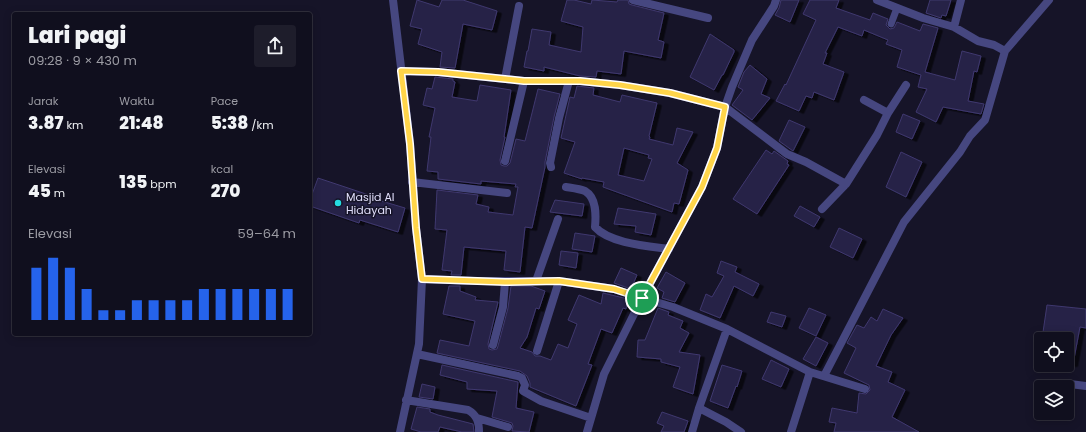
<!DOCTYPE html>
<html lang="id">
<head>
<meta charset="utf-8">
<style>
  :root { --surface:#100f1e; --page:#1e1d2b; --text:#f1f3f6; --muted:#9c9ca4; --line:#302f3c; --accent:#2563eb }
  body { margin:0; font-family:Poppins,sans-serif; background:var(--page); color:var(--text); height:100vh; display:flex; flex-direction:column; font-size:15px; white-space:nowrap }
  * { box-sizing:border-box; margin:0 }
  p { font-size:13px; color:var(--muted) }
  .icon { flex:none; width:22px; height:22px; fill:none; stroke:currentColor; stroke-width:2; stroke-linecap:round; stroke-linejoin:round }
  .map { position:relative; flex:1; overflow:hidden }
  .side { position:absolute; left:12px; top:12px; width:300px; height:324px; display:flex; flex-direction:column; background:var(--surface); border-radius:4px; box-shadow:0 2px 10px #0003,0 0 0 1px var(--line) }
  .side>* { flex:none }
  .tools { position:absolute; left:1034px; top:332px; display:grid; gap:8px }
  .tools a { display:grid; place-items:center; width:40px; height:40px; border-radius:4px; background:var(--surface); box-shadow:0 2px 10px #0003,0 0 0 1px var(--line); font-size:20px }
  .pin { position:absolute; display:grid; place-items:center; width:34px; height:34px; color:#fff; margin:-17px; border:2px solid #fff; border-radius:50%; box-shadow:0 1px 4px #0007 }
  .round { display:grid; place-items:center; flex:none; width:42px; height:42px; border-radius:4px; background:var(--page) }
  .summary { display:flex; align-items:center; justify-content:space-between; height:68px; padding:0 16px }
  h1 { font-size:22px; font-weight:800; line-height:30px }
  .metrics { display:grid; grid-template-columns:repeat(3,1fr); gap:6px; height:68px; padding:4px 16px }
  .metrics div { display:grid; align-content:center }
  .metrics b { font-size:17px; font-weight:800 }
  .metrics small { font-size:11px; font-weight:400 }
  .metrics p { font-size:11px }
  .chart { height:112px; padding:8px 16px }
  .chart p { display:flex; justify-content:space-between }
  .chart svg { width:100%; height:72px; margin-top:4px; stroke:var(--accent); stroke-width:6 }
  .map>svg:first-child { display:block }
</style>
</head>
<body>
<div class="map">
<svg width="1086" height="432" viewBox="0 0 1086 432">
  <defs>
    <filter id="shadow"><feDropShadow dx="4.5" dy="2.5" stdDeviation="0" flood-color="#0009"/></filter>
  </defs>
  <rect width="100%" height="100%" fill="#161428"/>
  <path fill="#272346" stroke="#3f386f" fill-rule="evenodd" filter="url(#shadow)" d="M417 0 439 7 442 0H463L497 11 492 30 463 24 455 68 440 67 442 52 418 44 422 29 410 26Z
    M567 0H574L591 4 592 0 617 2 618 0H628L629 4 632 5 664 13 658 40 664 42 661 58 624 51 621 74 597 71 596 77 580 76 544 67V71L524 67 527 51H528L532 29 551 32 549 45 581 52 583 27 561 21Z
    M781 0H799L790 22 775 15 779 8Z
    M810 0H839L836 8 870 20 873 13 888 19 886 25 890 29 894 28 897 22 920 31 923 24 938 28 925 72 955 80 962 51 981 56 977 72 974 71 968 101 984 104 981 114 943 107 936 122 916 112 927 89 918 87 921 75 897 67 902 50 886 44 888 40 864 30 862 36 838 27 825 53H827L823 64 844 72 834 100 814 92 812 98 806 96 799 111 776 101 785 84 786 85 816 20 803 14Z
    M930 0H951L946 16 942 15 941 18 926 13Z
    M710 34 734 50V52L723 75H722L714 90 690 77Z
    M750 65 767 79 761 94 770 98 752 120 732 105 743 90 738 87 744 72Z
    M435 77 453 79V81L455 82 452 97 477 101 480 85 511 90 504 137H505L500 160 501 165 504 166H507L510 163 516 139 525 141 538 89 560 94 554 117 545 162V167L532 228 525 227 520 272 504 270 506 251 464 247 461 275H451L452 271 442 270 447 230 435 229 437 190 478 195 476 204 489 207 488 212 513 215 518 187H515L516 184 481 181V184L438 179V172L427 171 431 137H429L435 108 423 105 427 88 432 89Z
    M577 86 594 88 593 95 620 102 622 95 657 103 649 136 650 137 649 139 673 145 677 128 693 132 677 163 688 170 679 204 674 203 672 212 603 187 604 182 582 178V179L564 173 575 142 561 138 570 97 574 98ZM624 148 649 155 648 158 652 159 644 181 618 175Z
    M903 114 920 121 912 139 896 132Z
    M789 120 805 127 793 151 779 141Z
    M766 150 772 154 774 151 788 161 787 164 789 165 757 214 733 199Z
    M901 152 922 162 906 197 886 187Z
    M318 178 369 195 368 197 405 208 398 232 360 220 359 223 310 206V200Z
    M555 200 584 204 582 216 550 212Z
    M800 206 820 217 814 227 794 216Z
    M618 208 656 214 651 235 635 232 636 226 614 224Z
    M839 228 862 239 853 258 830 247Z
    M575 233 595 236 592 252 572 249Z
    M561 251 578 253 576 268 559 265Z
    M721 261 737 267 735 272 759 284 753 296 734 286 720 318 700 310 706 294 712 297 724 276 717 273Z
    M621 268 637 275 631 289 614 283Z
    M666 272 685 283 675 302 662 298 664 292 657 288Z
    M449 286H460V291L476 297 475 300 498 302 488 344 489 349 492 350 497 349 498 346 508 308 511 286H531L545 291 539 309 536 308 527 337 520 348 532 352 535 356H540L551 360 558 344 568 348 577 324 568 320 579 295 601 304 603 293 628 299 626 309 623 308 612 333 601 329 588 364 592 365 576 406 530 387V383L527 376 520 371 437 353 440 340 469 346 475 321 443 314Z
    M1047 305 1086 309V328L1080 327 1073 364H1067V339H1042Z
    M658 308 669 312 668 315 683 321 680 328 689 333 679 352 700 355 693 394 673 387 680 367 661 362V359L637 357 638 340H645Z
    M809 308 826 315 816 336 799 328Z
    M883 309 903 318 891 335 876 366 892 372 888 382 905 390 892 417 919 432H834L836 423 829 422 832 408 857 413 859 393 866 394 870 390 869 385 844 373 856 348 847 343 857 325 864 328 871 317 877 321Z
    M771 312 786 316 782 327 767 322Z
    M816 337 828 343 816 366 803 359Z
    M771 360 789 369 781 387 762 379Z
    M442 365 518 382 516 408 534 412 529 432 512 431 513 426 512 423 492 417 497 391 467 389V382L440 375Z
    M722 365 742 371 737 387 736 386 728 408 710 401Z
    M422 384 435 387 433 399 419 397Z
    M417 407 430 409V412L438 415 473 424 474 432H462L440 427 438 432H421L411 429Z
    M662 412 688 421 684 432H661L664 426 657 423Z"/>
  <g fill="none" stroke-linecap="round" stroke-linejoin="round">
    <path stroke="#464780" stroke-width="7" d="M891 24 897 8"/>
    <path stroke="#464780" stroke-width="8" d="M393 0 410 143 416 228 422 279 419 344 400 432
      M633 0 708 18
      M954 27 961 0
      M1005 51 1049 0
      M401 71 438 72 524 81H580L620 85 670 93 725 107 732 87 752 40 774 6 776 0
      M505 79 519 6
      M864 100 888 113 877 135 846 184 806 162 787 154 725 107 717 148 702 187 642 298 673 307 727 329 810 372 865 389
      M888 113 906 85
      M505 161 524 81
      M551 167 550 163 559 118 569 81
      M412 182 507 193
      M566 187C572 188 580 189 585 191 597 198 596 216 595 227 609 243 647 246 669 249
      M822 209 846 184
      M422 279 474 281H559L614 289 642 298 604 374 587 432
      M536 281 558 219
      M493 345 503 307 505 282
      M537 351 559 281
      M417 354 518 376 522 378 525 385 523 391 541 401 591 418
      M824 376 904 222 960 152 970 136 985 120 1005 51 994 45 978 41 954 27 923 18 877 0
      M1070 384 1086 386
      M406 400 468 410C477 415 479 422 479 432
      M699 408 726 422 741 432
      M477 418 508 427
      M692 432 699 408 727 329
      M791 432 810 372"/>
  </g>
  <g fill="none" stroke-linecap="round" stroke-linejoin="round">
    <defs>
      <path id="route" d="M401 71 438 72 524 81H580L620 85 670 93 725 107 717 148 702 187 642 298 614 289 559 281 505 282 422 279 416 228 410 144Z"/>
    </defs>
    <use href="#route" stroke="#fff" stroke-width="8"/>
    <use href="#route" stroke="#ffd54a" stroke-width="5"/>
  </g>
  <circle fill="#25dbe1" stroke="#161428" stroke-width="1.5" cx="338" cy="203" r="4"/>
  <g text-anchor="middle" stroke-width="3" stroke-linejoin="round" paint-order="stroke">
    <g font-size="11" fill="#e1dffb" stroke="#161428" text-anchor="start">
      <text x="346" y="201">Masjid Al<tspan x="346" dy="13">Hidayah</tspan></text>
    </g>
  </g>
</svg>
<div class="tools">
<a><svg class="icon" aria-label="locate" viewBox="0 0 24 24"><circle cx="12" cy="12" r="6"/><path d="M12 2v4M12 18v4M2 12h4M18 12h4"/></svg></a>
<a><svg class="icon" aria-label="layers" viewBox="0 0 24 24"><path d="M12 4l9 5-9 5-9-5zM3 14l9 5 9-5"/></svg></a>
</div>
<div class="pin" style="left:642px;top:298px;background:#1e9e55"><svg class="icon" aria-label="arrive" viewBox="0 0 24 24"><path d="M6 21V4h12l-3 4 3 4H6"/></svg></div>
<section class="side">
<div class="summary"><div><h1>Lari pagi</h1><p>09:28 · 9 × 430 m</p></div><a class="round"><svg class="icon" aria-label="share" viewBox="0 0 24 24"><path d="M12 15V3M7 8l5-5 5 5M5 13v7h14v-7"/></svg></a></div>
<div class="metrics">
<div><p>Jarak</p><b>3.87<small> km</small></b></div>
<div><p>Waktu</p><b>21:48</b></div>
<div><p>Pace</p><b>5:38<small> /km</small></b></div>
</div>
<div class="metrics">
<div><p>Elevasi</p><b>45<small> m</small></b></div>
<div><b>135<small> bpm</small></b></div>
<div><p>kcal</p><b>270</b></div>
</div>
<div class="chart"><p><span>Elevasi</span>59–64 m</p>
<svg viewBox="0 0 160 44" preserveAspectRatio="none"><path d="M5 44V12M15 44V6M25 44V12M35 44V25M45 44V38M55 44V38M65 44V32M75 44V32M85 44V32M95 44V32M105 44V25M115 44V25M125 44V25M135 44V25M145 44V25M155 44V25"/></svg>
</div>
</section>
</div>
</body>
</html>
